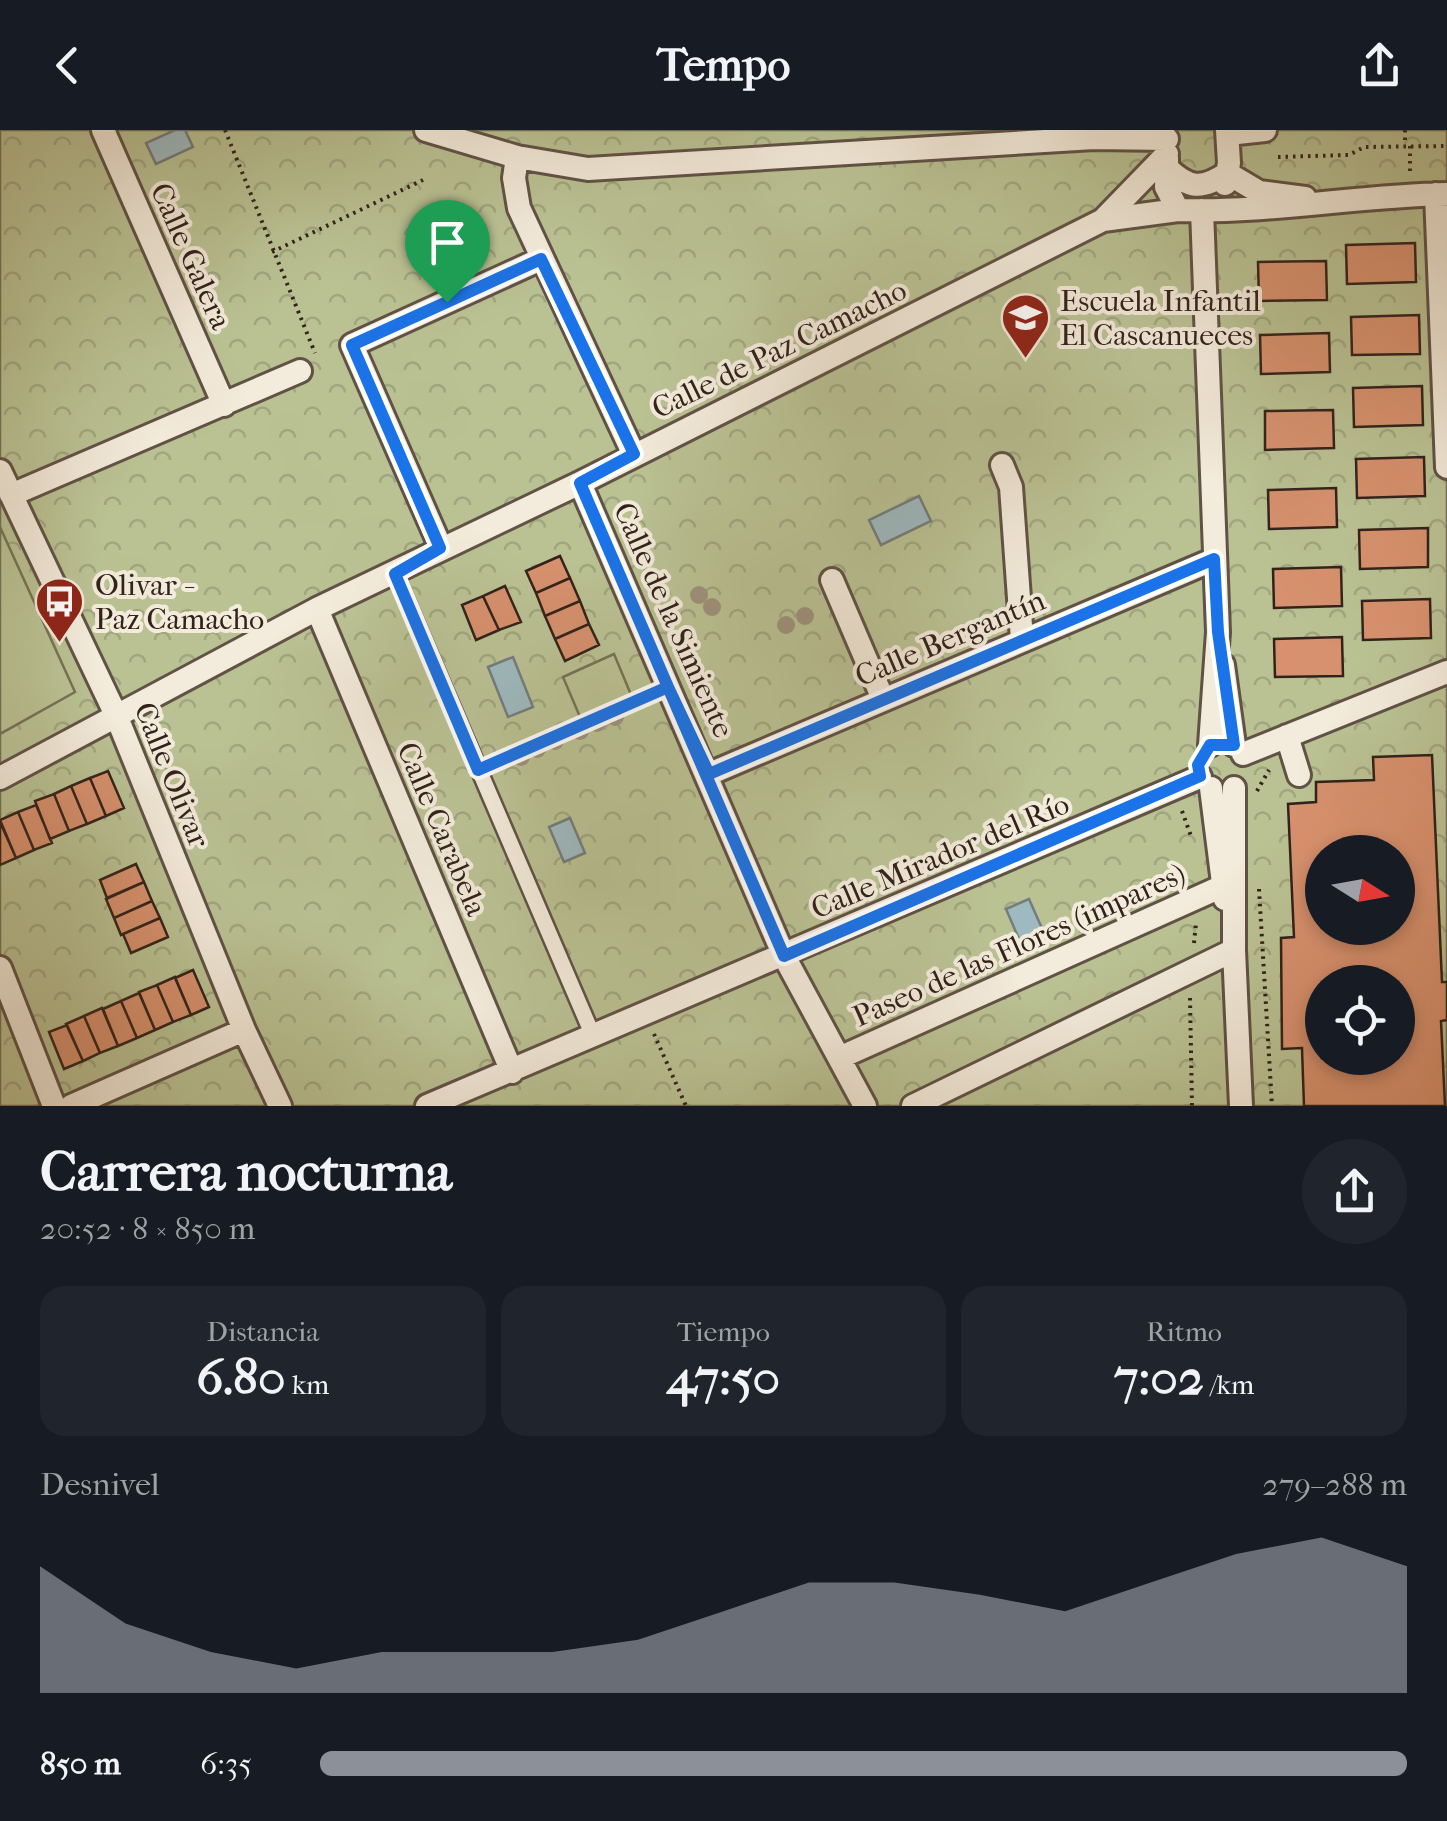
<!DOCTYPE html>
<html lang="es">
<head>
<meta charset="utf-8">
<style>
  :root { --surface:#171b24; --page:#20242c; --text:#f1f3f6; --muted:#9ea1a6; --accent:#8c9099 }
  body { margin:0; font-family:"IM FELL French Canon",serif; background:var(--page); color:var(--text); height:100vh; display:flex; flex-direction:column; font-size:38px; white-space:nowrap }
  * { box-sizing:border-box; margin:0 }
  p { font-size:32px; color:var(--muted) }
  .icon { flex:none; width:55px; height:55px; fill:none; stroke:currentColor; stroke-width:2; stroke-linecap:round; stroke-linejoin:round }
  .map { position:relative; height:976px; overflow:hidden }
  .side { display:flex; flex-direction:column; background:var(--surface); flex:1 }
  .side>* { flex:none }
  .needle { width:65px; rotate:101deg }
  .fabs { position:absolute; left:1305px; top:705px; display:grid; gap:20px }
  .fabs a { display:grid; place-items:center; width:110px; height:110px; border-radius:50%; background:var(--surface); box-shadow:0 5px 15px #0003; font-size:50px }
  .pin { position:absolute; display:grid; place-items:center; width:85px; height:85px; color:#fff; margin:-102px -42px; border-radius:50% 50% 50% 0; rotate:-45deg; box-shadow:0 0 10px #0007 }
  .pin .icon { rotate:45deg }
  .round { display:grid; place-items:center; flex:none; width:105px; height:105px; border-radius:52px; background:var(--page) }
  .summary { display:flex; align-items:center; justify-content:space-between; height:170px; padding:0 40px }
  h1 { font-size:55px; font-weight:700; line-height:75px }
  .stats { display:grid; grid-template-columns:repeat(3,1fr); gap:15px; height:170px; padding:10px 40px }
  .stats div { display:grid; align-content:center; border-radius:25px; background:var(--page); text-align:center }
  .stats b { font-size:50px; font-weight:700 }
  .stats small { font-size:28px; font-weight:400 }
  .stats p { font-size:28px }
  .chart { height:280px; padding:20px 40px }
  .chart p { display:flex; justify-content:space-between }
  .chart svg { width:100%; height:180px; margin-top:10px; fill:var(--accent); opacity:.7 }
  ul { padding:0 40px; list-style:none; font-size:32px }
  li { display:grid; grid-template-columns:160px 120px 1fr; align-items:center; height:75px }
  li i { height:25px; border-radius:12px; background:var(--accent) }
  header { display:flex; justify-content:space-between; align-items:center; height:130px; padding:0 40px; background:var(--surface); font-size:45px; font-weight:700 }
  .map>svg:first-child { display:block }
</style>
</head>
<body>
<header><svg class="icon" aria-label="back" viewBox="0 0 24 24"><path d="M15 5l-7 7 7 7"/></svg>Tempo<svg class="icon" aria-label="share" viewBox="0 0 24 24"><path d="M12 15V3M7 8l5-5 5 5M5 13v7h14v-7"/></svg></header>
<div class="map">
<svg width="1447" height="976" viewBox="0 0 1447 976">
  <defs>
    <pattern id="park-crowns" width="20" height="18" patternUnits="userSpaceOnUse" patternTransform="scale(2.5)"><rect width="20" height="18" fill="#bac294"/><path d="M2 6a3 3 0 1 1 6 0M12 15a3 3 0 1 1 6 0" fill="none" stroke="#a0a67f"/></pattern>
  </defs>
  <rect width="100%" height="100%" fill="#ede0c7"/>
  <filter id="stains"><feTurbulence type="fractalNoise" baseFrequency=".002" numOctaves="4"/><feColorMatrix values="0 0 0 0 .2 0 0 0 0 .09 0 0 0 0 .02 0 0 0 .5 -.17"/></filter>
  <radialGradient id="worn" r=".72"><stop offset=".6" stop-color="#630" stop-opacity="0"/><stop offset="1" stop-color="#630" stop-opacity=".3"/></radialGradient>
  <path fill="url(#park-crowns)" stroke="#767258" stroke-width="2.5" fill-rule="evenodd" d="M0 0H1447V976H0ZM1322 722H1398V798H1322ZM1322 852H1398V928H1322Z"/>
  <path fill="#bac294" stroke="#767258" stroke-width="2.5" d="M0 397 75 562 0 604Z
    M614 524 632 567 580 587 563 547Z"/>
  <path fill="#9ebac0" stroke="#737d7e" stroke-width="2.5" d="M175 0H185L193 17 156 34 146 13Z
    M919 366 931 391 881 415 869 390Z
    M513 527 533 577 508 587 488 537Z
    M570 688 585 723 564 732 549 697Z
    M1029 769 1048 812 1025 823 1006 779Z"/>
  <path fill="#d7916e" stroke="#32221b" stroke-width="2.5" fill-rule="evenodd" d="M1415 113 1416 152 1347 154 1346 115Z
    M1326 131 1327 170 1259 171 1258 132Z
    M1419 185 1420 224 1352 225 1351 187Z
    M1329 203 1330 242 1261 244 1260 205Z
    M1422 256 1423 295 1354 297 1353 258Z
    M1333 280 1334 318 1265 320V281Z
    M1424 327 1425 366 1357 368 1356 329Z
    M1336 358 1337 397 1269 399 1268 360Z
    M1428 398V437L1360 439 1359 400Z
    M560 426 570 448 536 463 526 441Z
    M1341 437 1342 476 1274 478 1273 439Z
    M570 448 580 471 545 486 536 463Z
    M505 456 521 492 499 500 483 466Z
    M483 466 499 500 476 510 462 475Z
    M1430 469 1431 508 1363 510 1362 471Z
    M580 471 589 494 555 509 545 486Z
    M589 494 599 515 565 531 555 509Z
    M1342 507 1343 546 1275 547 1274 509Z
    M1432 625 1442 852H1447V890L1441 891 1445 976H1304L1302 918 1282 919 1281 808 1294 807 1288 674 1316 672V652L1374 650 1373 627ZM1322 722H1398V798H1322ZM1322 852H1398V928H1322Z
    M108 641 124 678 106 686 90 648Z
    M90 648 106 686 87 694 71 656Z
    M71 656 87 694 69 701 54 664Z
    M54 664 69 701 50 709 35 671Z
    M36 675 52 713 34 720 18 682Z
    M18 682 34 720 16 728 0 690Z
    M0 692 16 728 0 735Z
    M136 734 144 752 107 768 100 750Z
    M144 752 152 771 114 788 106 769Z
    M152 771 160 788 121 805 114 788Z
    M160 788 168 807 131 823 123 804Z
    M193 840 209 877 191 885 175 848Z
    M175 847 191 885 173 892 157 855Z
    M157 855 173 892 155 900 139 862Z
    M139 863 155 900 137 908 121 871Z
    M121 871 137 908 118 916 103 879Z
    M102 878 118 916 100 923 84 886Z
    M84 886 100 923 83 931 66 894Z
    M67 895 83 931 64 939 49 902Z"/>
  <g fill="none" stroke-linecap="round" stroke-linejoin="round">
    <defs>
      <path id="pedestrian" d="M395 444 594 908"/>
      <path id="minor" d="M103 0 224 275
        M426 0 517 27 588 39 1094 8 1167 9
        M1228 4 1265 0
        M517 27 514 48 519 78 634 325
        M1167 28V38C1189 59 1202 60 1227 43
        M1167 38 1166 57 1178 80C1269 83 1356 66 1447 64
        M1227 43 1259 62 1305 68
        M1225 54 1229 33 1227 0
        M1436 64 1447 337
        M1202 80 1218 502 1210 615
        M1103 90 1178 80
        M1002 335 1011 357 1022 510
        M0 341 116 585 244 900 280 976
        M580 353 784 826 865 976
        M11 365 300 241
        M441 418 352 215 541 129
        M832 450 883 569
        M317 479 512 942
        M1223 535 1234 615
        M1287 606 1299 645
        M1243 624 1447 542
        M709 644 1215 429
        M0 648 317 479 580 353 1103 90 1167 24
        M1211 658 1225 769
        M1234 658V820L1241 976
        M0 838 54 976
        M839 928 1223 756
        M71 976 244 900
        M427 976 1200 647
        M913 976 1234 820"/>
    </defs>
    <use href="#pedestrian" stroke="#615246" stroke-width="20"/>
    <use href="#minor" stroke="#615246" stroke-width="28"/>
    <path stroke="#32221b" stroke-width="4" stroke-dasharray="2.5 5" stroke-linecap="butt" d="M225 0 315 223
      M1405 0V15
      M1410 16V42
      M1278 27 1349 25 1364 17 1447 16
      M272 122 423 50
      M494 633 646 567
      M1257 661 1269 640
      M1182 681 1192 709
      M1259 759 1272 976
      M1194 813 1196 793
      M1190 868 1192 976
      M654 904 686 976"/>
    <use href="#pedestrian" stroke="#f3ebdb" stroke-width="15"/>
    <use href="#minor" stroke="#f3ebdb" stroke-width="22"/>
  </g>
  <g fill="#9d927c">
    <circle cx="699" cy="465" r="9"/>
    <circle cx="712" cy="477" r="9"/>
    <circle cx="805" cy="486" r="9"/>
    <circle cx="786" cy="495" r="9"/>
    <circle cx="615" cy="587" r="9"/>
    <circle cx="597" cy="593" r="9"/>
    <circle cx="580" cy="601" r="9"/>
    <circle cx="555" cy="611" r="9"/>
    <circle cx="537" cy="619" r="9"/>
    <circle cx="521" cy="627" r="9"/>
  </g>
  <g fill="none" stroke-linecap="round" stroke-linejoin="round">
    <defs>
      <path id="route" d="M447 172 541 129 634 324 580 353 784 826 1200 646 1198 635 1210 615H1234L1218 502 1214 429 709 644 668 557 478 640 395 444 440 418 352 215 447 172"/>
    </defs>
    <use href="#route" stroke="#fff" stroke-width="20"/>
    <use href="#route" stroke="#1a73e8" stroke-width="12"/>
  </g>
  <defs>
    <symbol id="school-pin" viewBox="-11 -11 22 30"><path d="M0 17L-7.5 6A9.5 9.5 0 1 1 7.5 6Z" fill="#8f2418" stroke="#f3ebdb"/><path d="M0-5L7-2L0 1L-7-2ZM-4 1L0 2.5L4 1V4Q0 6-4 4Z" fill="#fff"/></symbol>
    <symbol id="bus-pin" viewBox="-11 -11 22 30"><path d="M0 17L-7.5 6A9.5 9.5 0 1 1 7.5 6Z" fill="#8f2418" stroke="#f3ebdb"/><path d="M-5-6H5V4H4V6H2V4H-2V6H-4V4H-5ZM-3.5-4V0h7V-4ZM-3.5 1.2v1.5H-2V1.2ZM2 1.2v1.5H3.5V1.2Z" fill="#fff"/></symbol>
  </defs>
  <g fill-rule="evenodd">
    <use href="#school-pin" x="998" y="160" width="55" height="75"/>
    <use href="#bus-pin" x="32" y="444" width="55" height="75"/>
  </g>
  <g text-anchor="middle" stroke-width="8" stroke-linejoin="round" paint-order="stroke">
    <g font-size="30" fill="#32221b" stroke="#f3ebdb">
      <text transform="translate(191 126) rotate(66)" y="10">Calle Galera</text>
      <text transform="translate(779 219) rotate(-26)" y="10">Calle de Paz Camacho</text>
      <text transform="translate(674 490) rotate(66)" y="10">Calle de la Simiente</text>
      <text transform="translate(950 508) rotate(-23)" y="10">Calle Bergantín</text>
      <text transform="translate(172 645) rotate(68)" y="10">Calle Olivar</text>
      <text transform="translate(442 699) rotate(67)" y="10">Calle Carabela</text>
      <text transform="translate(940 726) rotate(-23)" y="10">Calle Mirador del Río</text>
      <text transform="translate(1019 815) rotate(-24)" y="10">Paseo de las Flores (impares)</text>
    </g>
    <g font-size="30" fill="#32221b" stroke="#f3ebdb" text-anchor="start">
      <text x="1060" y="181">Escuela Infantil<tspan x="1060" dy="34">El Cascanueces</tspan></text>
      <text x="95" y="465">Olivar -<tspan x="95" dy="34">Paz Camacho</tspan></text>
    </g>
  </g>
  <rect width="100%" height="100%" filter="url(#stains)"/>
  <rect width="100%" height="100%" fill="url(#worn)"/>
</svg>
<div class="fabs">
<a><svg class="needle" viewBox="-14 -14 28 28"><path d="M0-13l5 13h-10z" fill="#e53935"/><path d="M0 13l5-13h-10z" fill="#9ea1a6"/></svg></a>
<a><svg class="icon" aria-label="locate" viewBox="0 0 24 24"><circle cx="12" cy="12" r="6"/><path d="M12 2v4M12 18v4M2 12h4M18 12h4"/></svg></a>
</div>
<div class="pin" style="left:447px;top:172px;background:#1e9e55"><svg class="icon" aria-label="arrive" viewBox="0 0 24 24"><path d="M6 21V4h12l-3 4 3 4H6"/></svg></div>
</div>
<section class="side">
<div class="summary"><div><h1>Carrera nocturna</h1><p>20:52 · 8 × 850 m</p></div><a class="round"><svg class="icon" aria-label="share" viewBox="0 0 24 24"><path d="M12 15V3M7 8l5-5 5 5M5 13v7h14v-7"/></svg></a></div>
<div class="stats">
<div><p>Distancia</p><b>6.80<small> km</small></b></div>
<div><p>Tiempo</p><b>47:50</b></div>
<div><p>Ritmo</p><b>7:02<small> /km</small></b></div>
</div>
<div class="chart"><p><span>Desnivel</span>279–288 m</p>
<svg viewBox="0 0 160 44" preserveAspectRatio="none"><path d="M0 44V13L10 27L20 34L30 38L40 34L50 34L60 34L70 31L80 24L90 17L100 17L110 20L120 24L130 17L140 10L150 6L160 13V44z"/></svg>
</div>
<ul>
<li><b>850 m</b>6:35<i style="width:100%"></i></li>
</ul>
</section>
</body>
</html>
